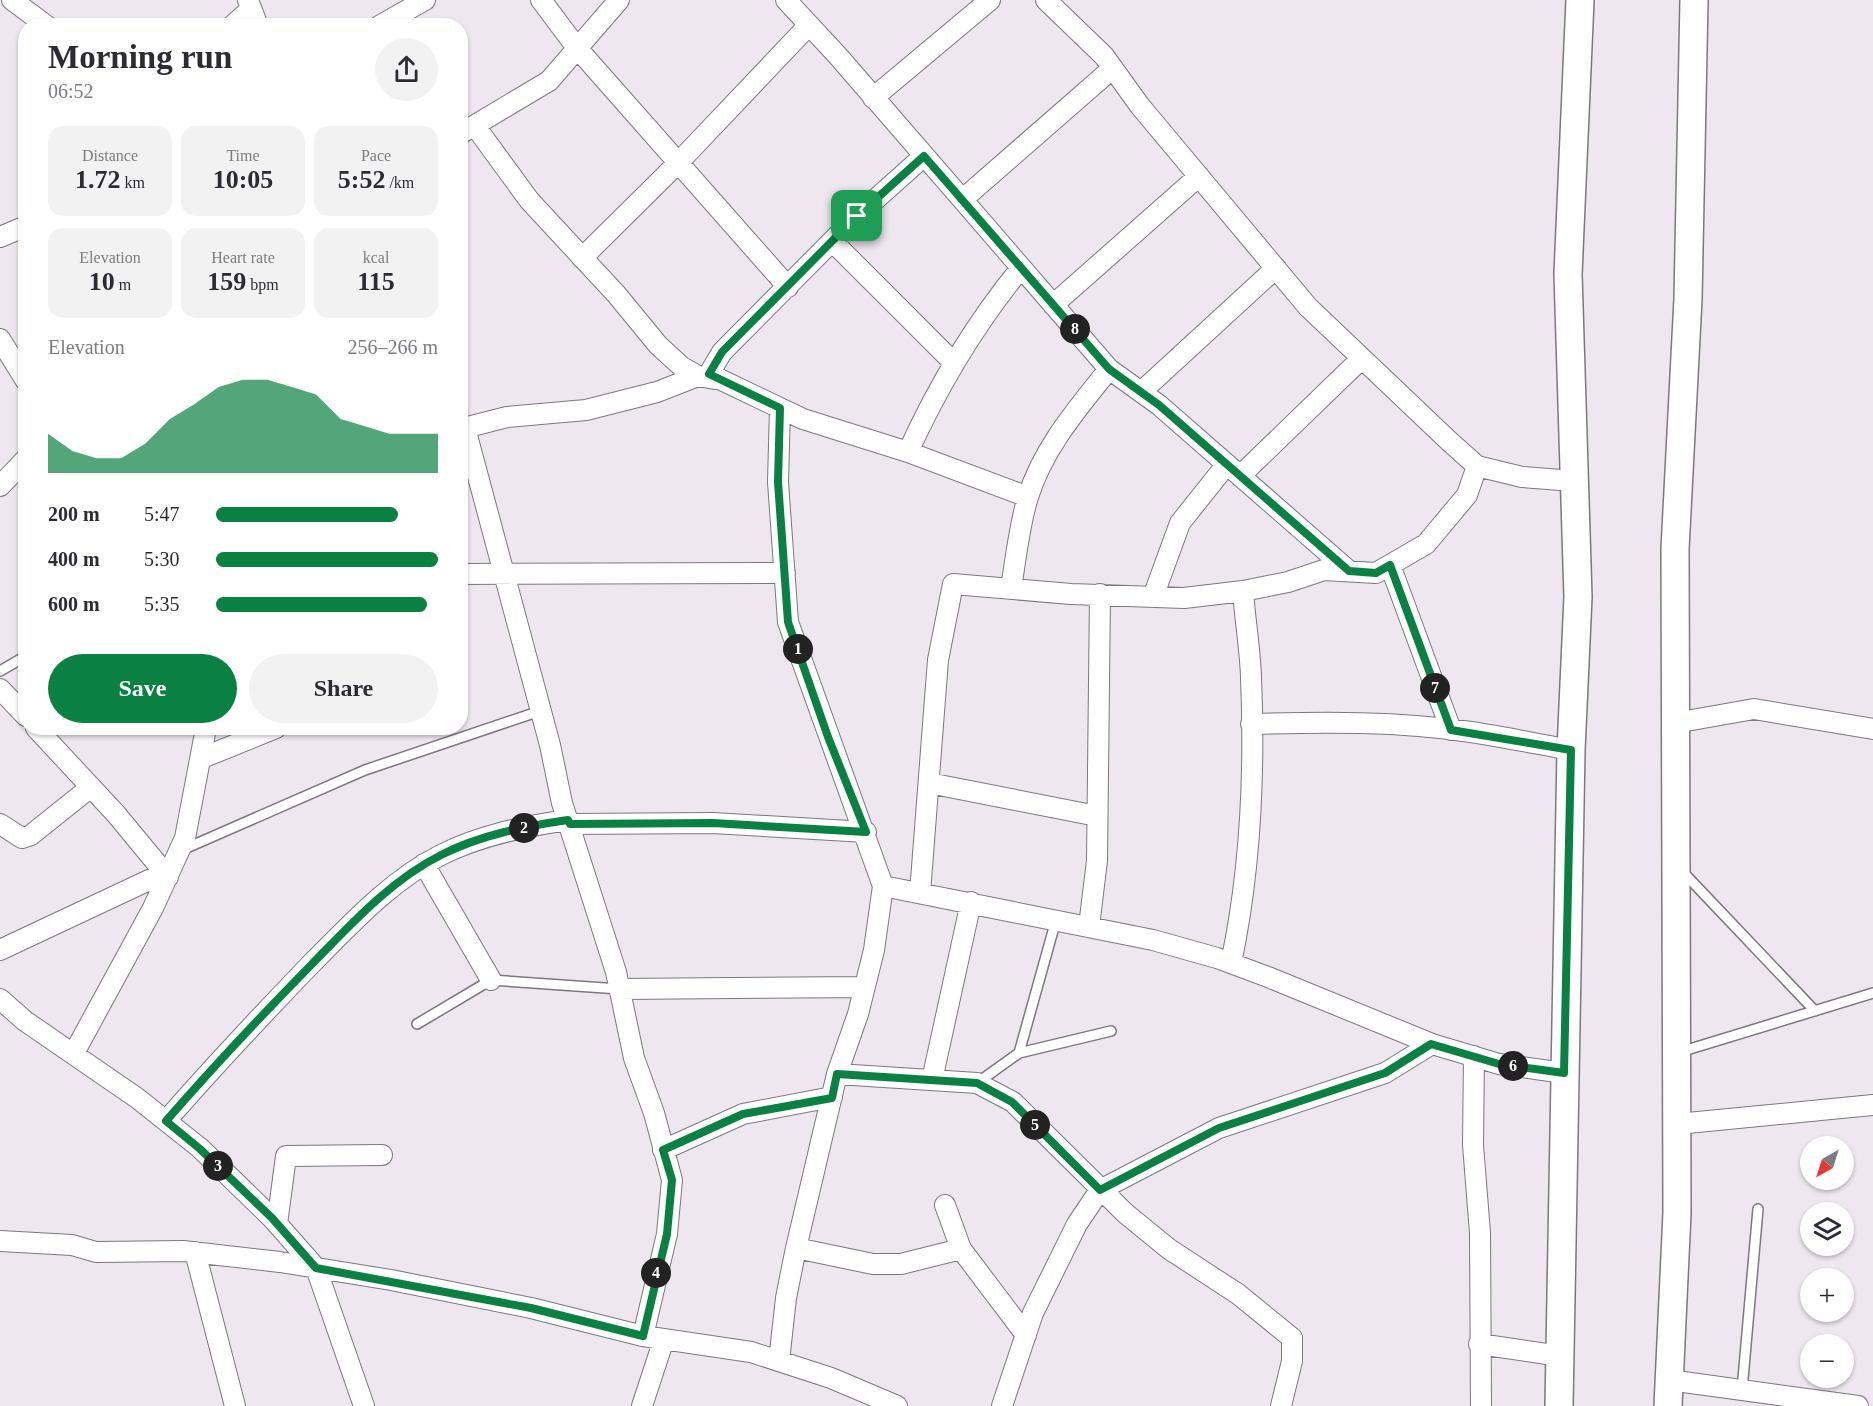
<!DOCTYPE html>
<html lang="en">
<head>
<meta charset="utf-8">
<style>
  :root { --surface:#fff; --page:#f2f2f3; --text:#2b2b33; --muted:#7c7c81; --accent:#0b8043 }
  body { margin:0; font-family:"Times New Roman",serif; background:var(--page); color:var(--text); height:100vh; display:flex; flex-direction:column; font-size:22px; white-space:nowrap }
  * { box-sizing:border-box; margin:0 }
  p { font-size:20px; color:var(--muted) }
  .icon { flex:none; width:33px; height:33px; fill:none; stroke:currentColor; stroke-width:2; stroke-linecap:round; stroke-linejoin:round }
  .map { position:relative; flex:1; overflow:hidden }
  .sheet { position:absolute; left:18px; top:18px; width:450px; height:717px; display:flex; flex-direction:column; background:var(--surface); border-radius:24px; box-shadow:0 2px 4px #0004 }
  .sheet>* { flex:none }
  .needle { width:39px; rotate:219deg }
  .tools { position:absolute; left:1800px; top:1136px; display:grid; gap:12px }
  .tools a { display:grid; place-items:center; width:54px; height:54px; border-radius:50%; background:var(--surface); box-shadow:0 2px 4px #0004; font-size:30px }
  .pin { position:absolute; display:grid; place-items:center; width:51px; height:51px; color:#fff; margin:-26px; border-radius:12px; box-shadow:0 3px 9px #0006 }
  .km { position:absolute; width:30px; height:30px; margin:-15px; border-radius:50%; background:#222; color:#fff; font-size:16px; line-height:30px; text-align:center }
  .round { display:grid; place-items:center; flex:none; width:63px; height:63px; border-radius:32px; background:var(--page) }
  .head { display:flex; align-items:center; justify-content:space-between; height:102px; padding:0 30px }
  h1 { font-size:33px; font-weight:700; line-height:45px }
  .figures { display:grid; grid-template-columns:repeat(3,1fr); gap:9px; height:102px; padding:6px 30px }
  .figures div { display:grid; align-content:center; border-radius:15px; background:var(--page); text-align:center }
  .figures b { font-size:26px; font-weight:700 }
  .figures small { font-size:16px; font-weight:400 }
  .figures p { font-size:16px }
  .chart { height:168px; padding:12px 30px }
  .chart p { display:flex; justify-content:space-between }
  .chart svg { width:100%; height:108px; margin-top:6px; fill:var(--accent); opacity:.7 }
  .primary-button { display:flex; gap:12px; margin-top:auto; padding:12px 30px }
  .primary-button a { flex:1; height:69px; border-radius:36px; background:var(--accent); color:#fff; font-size:24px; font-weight:700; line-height:69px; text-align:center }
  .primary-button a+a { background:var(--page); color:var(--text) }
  ul { padding:0 30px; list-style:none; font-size:20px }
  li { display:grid; grid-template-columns:96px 72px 1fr; align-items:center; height:45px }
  li i { height:15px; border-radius:8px; background:var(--accent) }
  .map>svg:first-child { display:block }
</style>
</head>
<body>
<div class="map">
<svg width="1873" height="1406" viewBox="0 0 1873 1406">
  <rect width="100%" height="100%" fill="#efe7f0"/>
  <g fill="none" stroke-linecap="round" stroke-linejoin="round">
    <defs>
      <path id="service" d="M0 671 26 656
        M182 850 365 770 540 711
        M1682 871 1815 1011
        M417 1024 491 980 619 989
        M1680 1052 1873 993
        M1019 1053 1056 920
        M977 1083 1019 1053 1111 1031
        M1742 1390 1758 1209"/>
      <path id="minor" d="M12 0 47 26
        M248 0 258 26
        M541 0 577 48 788 287
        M786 0 838 56 1109 369 1159 405 1349 571
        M1046 0 1104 56 1140 106 1308 307 1449 441 1477 466 1522 477 1574 481
        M232 26 251 9
        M379 26 425 0
        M873 98 990 0
        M475 126 529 200 617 295 658 345 682 367 698 376 715 379
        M460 134 549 81 619 0
        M924 156 857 216 722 352 709 374 803 419 908 452 1028 497
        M963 199 1113 68
        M0 237 26 226
        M833 242 954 363
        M582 258 678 163 809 25
        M1053 305 1199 176
        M0 339 26 381
        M1141 392 1276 268
        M465 428 550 745 562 803 616 972 634 1058 654 1113 672 1180 667 1234 643 1336
        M460 429 507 417 586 410 657 392 698 376
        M908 452C938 386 975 324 1021 268
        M1240 476 1360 360
        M0 486 26 459
        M1390 565 1451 730
        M460 574 785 573
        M1011 588C1016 558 1019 526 1028 497 1043 448 1078 408 1109 369
        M1153 597 1180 523 1227 464
        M0 689 26 716
        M1675 723 1754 709 1873 729
        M1251 724C1324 722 1398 721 1471 732 1504 737 1538 744 1571 750
        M36 728 116 814 168 877
        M202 758 276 728
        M929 783 1097 816
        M0 824 22 838 31 835 91 787
        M570 824 713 823 866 832
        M424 864 491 980
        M883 886 1153 940 1217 958 1268 977 1432 1044 1499 1064 1564 1073
        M920 893 938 660 953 584 1071 594 1184 598 1243 591 1288 582 1324 570 1376 573 1426 544 1467 495 1477 466
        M1089 926 1097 861 1100 594
        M0 950 164 873
        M1231 963C1251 869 1255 773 1251 677 1250 648 1245 620 1243 591
        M619 989 864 987
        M0 999 25 1021 137 1098 200 1148 272 1218 316 1268 364 1406
        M74 1053 153 908 185 838 206 728
        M1474 1056 1473 1145 1480 1233 1481 1406
        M837 1074 977 1083 1013 1102 1125 1213 1169 1249 1238 1294 1292 1338V1361L1281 1406
        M932 1080 971 902
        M166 1121C213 1067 262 1015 312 963 351 924 391 880 441 855 480 835 526 826 568 820
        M1677 1124 1873 1105
        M663 1150 743 1114 832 1097
        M945 1205 961 1249 1026 1335
        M277 1224 286 1156 382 1155
        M0 1241 72 1245 96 1252 183 1251 280 1262 391 1280 531 1308 643 1336 751 1352 831 1378 897 1406
        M796 1248 873 1264H901L961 1249
        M195 1252 235 1406
        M1479 1344 1560 1356
        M779 1361 786 1298 796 1248 837 1074 858 1014 874 950 883 886 788 622 778 482 780 408
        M1669 1380 1858 1406
        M642 1406 664 1339
        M1002 1406 1033 1313 1077 1224 1100 1190 1219 1128 1385 1073 1432 1044"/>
      <path id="secondary" d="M1559 1406 1571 750 1578 597 1568 274 1580 0
        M1668 1406 1677 1213 1675 549 1688 299 1694 0"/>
    </defs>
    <use href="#service" stroke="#7e777e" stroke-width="12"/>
    <use href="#minor" stroke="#7e777e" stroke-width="22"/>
    <use href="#secondary" stroke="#7e777e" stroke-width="30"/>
    <use href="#service" stroke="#fff" stroke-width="9"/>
    <use href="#minor" stroke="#fff" stroke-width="20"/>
    <use href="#secondary" stroke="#fff" stroke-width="27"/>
  </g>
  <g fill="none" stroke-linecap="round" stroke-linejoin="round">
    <defs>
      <path id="route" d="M924 156 1109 369 1159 405 1349 571 1376 573 1390 565 1451 730 1571 750 1564 1073 1499 1064 1431 1044 1385 1073 1219 1128 1100 1190 1012 1102 977 1083 837 1074 832 1098 743 1114 663 1150 672 1180 667 1234 643 1336 531 1308 316 1268 272 1218 200 1149 166 1121C213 1067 262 1015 312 964 351 924 391 880 441 855 480 835 526 826 568 820L570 824 713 823 866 832 828 737 788 622 778 482 780 408 709 374 722 352 857 216Z"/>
    </defs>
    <use href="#route" stroke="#fff" stroke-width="12"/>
    <use href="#route" stroke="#0b8043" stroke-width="8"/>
  </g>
</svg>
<div class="tools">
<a><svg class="needle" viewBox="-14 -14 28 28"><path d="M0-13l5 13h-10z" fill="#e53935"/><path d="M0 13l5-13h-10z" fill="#7c7c81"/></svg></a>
<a><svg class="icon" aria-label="layers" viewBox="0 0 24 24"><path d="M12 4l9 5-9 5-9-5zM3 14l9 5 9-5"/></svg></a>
<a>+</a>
<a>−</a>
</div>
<div class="pin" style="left:857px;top:216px;background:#1e9e55"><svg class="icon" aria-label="arrive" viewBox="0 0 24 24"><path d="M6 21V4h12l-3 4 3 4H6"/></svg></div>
<b class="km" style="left:798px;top:649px">1</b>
<b class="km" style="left:524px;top:828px">2</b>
<b class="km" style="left:218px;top:1166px">3</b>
<b class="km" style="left:656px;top:1273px">4</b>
<b class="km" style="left:1035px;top:1125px">5</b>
<b class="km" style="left:1513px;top:1066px">6</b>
<b class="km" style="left:1435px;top:688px">7</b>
<b class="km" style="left:1075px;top:329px">8</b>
<section class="sheet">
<div class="head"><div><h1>Morning run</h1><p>06:52</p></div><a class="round"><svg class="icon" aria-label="share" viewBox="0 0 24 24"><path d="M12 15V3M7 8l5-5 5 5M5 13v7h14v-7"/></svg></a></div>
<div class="figures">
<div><p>Distance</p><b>1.72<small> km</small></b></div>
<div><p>Time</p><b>10:05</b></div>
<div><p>Pace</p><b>5:52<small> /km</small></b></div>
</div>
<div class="figures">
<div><p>Elevation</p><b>10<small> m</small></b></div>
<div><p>Heart rate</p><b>159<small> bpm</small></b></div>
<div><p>kcal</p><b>115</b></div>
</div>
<div class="chart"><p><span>Elevation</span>256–266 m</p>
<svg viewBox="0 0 160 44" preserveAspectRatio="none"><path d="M0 44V28L10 35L20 38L30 38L40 32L50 22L60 16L70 9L80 6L90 6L100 9L110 12L120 22L130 25L140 28L150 28L160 28V44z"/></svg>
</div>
<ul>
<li><b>200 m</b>5:47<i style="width:82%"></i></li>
<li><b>400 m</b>5:30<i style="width:100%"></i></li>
<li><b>600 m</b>5:35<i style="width:95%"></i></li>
</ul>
<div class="primary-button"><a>Save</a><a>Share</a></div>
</section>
</div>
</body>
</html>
